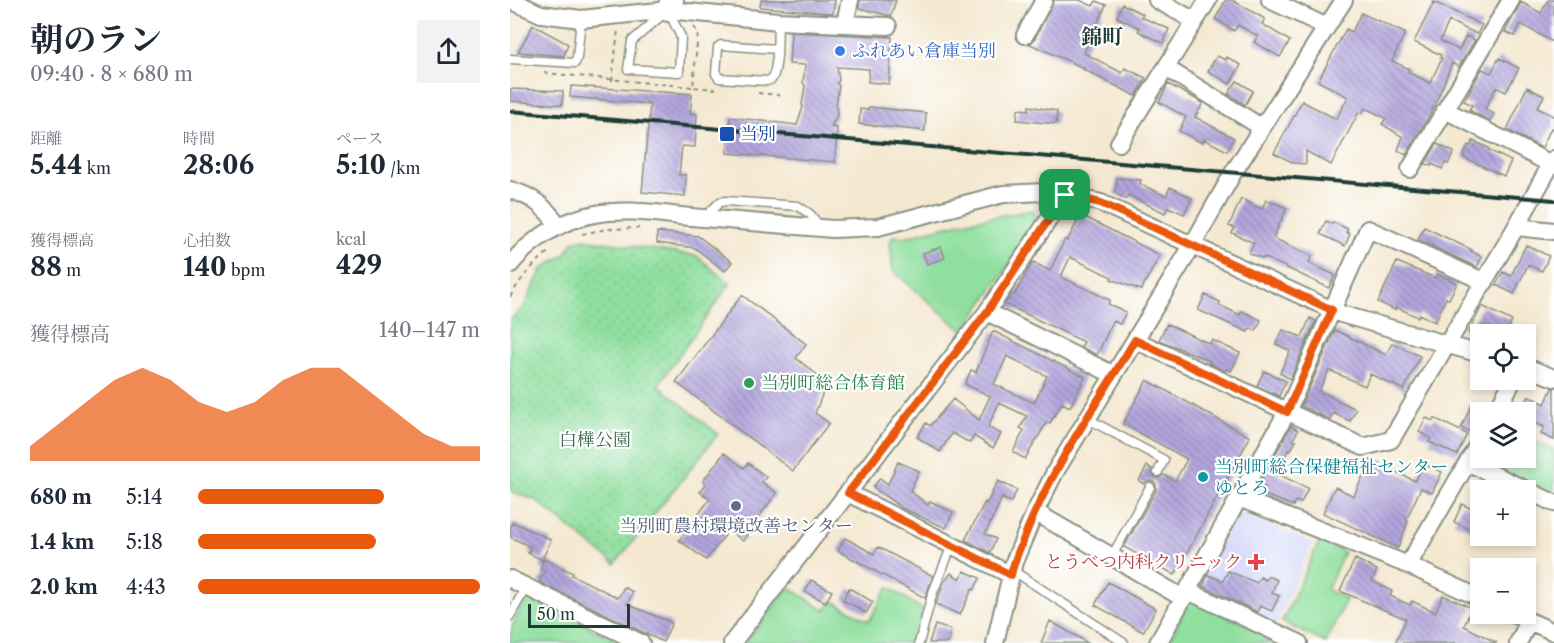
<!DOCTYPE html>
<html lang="ja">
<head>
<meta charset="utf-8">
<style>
  :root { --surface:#fff; --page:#f2f2f3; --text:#1f2937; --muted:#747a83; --accent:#ea580c }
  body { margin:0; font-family:"Libre Caslon Text","Noto Serif JP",serif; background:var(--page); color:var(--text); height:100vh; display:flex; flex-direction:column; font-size:22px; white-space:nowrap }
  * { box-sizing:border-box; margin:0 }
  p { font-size:20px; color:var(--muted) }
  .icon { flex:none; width:33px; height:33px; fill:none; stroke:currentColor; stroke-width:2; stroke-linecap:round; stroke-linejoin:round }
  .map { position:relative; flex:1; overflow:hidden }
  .panel { display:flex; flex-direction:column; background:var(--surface); width:510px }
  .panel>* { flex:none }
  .tools { position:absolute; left:960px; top:324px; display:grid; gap:12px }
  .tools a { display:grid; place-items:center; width:66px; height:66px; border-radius:0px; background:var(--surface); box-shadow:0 3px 9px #0003; font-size:30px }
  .scale { position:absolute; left:18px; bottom:15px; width:102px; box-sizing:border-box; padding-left:6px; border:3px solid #1f3d34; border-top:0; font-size:16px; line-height:21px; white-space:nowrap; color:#1f3d34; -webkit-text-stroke:4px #fff; paint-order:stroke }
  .pin { position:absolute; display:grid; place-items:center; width:51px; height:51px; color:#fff; margin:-26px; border-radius:12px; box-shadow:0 3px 9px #0006 }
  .round { display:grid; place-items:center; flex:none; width:63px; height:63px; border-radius:0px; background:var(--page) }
  .overview { display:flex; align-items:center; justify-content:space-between; height:102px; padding:0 30px }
  h1 { font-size:33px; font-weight:700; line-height:45px }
  .stats { display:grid; grid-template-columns:repeat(3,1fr); gap:9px; height:102px; padding:6px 30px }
  .stats div { display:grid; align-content:center }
  .stats b { font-size:26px; font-weight:700 }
  .stats small { font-size:16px; font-weight:400 }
  .stats p { font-size:16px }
  .chart { height:168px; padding:12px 30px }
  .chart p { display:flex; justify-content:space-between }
  .chart svg { width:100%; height:108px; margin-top:6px; fill:var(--accent); opacity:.7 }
  ul { padding:0 30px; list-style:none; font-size:20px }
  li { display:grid; grid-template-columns:96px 72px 1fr; align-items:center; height:45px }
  li i { height:15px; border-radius:8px; background:var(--accent) }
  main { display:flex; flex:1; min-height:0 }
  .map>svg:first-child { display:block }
</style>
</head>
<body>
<main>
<section class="panel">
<div class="overview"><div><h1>朝のラン</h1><p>09:40 · 8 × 680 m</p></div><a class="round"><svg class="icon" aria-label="share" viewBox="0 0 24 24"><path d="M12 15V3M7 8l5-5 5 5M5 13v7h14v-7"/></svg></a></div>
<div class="stats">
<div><p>距離</p><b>5.44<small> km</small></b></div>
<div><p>時間</p><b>28:06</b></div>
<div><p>ペース</p><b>5:10<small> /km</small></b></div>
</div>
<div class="stats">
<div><p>獲得標高</p><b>88<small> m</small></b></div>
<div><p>心拍数</p><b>140<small> bpm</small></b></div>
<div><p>kcal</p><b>429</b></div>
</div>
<div class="chart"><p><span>獲得標高</span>140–147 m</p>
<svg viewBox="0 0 160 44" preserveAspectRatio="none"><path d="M0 44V38L10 29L20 20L30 11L40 6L50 11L60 20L70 24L80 20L90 11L100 6L110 6L120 15L130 24L140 33L150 38L160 38V44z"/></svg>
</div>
<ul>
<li><b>680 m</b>5:14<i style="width:66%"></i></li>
<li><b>1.4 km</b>5:18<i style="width:63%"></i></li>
<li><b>2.0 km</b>4:43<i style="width:100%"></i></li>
</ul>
</section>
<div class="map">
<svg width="1044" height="643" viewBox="0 0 1044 643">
  <defs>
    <pattern id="park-dots" width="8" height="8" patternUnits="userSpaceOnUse" patternTransform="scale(1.5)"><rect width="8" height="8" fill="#8fdf9e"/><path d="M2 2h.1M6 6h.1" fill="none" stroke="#7bc089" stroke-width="1.8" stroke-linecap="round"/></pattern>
    <pattern id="building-back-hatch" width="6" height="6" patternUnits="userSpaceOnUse" patternTransform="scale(1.5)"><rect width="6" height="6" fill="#b2a5dd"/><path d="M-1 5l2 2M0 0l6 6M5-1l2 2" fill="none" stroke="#9088b4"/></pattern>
  </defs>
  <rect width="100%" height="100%" fill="#fff"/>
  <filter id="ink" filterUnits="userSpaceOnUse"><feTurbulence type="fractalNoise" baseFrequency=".0167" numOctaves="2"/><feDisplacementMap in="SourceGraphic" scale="12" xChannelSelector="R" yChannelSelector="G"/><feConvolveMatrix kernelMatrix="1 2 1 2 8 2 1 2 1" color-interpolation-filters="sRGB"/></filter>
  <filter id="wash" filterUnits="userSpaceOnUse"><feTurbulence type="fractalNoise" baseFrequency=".008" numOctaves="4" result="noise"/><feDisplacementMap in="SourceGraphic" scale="24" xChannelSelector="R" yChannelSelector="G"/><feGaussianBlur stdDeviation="1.35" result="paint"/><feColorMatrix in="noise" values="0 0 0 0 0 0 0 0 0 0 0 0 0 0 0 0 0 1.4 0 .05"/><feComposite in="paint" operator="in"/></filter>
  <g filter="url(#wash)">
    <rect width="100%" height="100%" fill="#f4e8d0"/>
    <path fill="#d5d8f9" d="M734 514 803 543 765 626 690 591 688 581 725 518Z"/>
    <path fill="#8fdf9e" stroke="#578e69" stroke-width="1.5" d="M523 210 526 228 453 331 383 271 380 242 383 236 394 237 458 221Z
      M1026 442 1044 450V499L967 463 970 454V458H1016V453L1020 455Z
      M810 540 834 552 817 590 836 599 816 643 772 622Z
      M279 587 314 610 323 601 359 621 378 587 414 610 405 643H235Z
      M18 597 111 643H0C0 626 8 611 18 597Z
      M681 599 775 643H658Z"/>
    <path fill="url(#park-dots)" stroke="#578e69" stroke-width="1.5" d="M74 239 187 256 220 284 148 385 208 434 105 564 24 499 7 494 0 489V320L14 307 32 269 56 254 63 242Z"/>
    <g id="blocks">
      <path fill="url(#building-back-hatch)" fill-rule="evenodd" d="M251 0H325L323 13 250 7Z
        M350 0H386L381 16 349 8Z
        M544 0H569L583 6 586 1 596 5 574 53 612 73 615 68 636 78 626 96 598 82 573 69 574 68 520 44 524 40Z
        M716 0H722L755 19 752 24 780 41 770 57 744 42 748 36 728 25 724 31 705 19Z
        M1038 0H1044V43L1011 24 1005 36 995 32 1011 2 1031 13Z
        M924 2 972 25 967 34 939 21 930 41 949 50 956 36 965 40 949 67 942 63 924 107 896 155 888 150 893 137 872 124 876 118 855 108 852 114 849 112 821 165 796 151V164L784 163 764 153 792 101 826 119 838 97 808 81 836 29 842 32 851 13 895 33 882 61 899 69 898 72 920 83 932 58H930L931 55 904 42Z
        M612 4 633 14 631 17 659 29 653 43 628 31 630 28 607 17Z
        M23 25 58 44 54 56 8 52Z
        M281 32 382 37 379 84 358 82 359 69 327 67 329 80 327 83 329 86 326 105 327 115 321 127 327 128 325 162 217 153 220 117 287 125 293 107 292 105 295 86 293 82 295 65 279 64Z
        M707 56 716 60 717 57 731 65 720 84 698 71Z
        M989 58 1009 68 996 92 986 87 975 109 984 114 980 121 959 110 962 105 954 101 972 69 981 73Z
        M727 81 743 91 735 105 718 94Z
        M658 84 693 103 685 117 724 138 717 151 694 139 692 143 669 131 676 117 649 102Z
        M61 86 182 94 180 113 187 114 185 147 172 146 169 175H176L175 196 132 192 140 104 60 97Z
        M1017 87 1034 96 1027 108 1044 116V129L1041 128 1032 148 997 130Z
        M0 89 53 91 52 105 0 101Z
        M519 106 547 111 546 124 507 120 508 109 519 110Z
        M359 107 416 113 415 131 349 124 350 109 358 110Z
        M963 141 979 148 978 150 1001 161 994 176 953 157 958 145 960 146Z
        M927 144 944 152 938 164 935 163 932 169 922 164 921 166 915 164Z
        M607 178 631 180 630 184 656 196 660 187 682 198 674 214 658 207 655 213 618 195 616 199 605 193Z
        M731 199 752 209 756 200 777 208 763 238 802 256 799 263 825 275 819 288 754 257 753 259 739 253 744 243 722 233 725 228 719 226Z
        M571 215 650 255 631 290 601 279 602 277 560 257 551 277 600 300 598 304 616 312 610 324 603 321 587 355 571 347 574 342 495 304 502 294 504 295 523 262 540 271 555 239 557 241Z
        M816 221 822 224 823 222 838 229 836 232 840 234 835 246 810 234Z
        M914 227 962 250 961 251 972 257 967 267 908 240Z
        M147 232 188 236 222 262 215 271 185 248 147 243Z
        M1016 245 1039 256 1032 271 1018 265 1004 294 986 285 993 272 1001 276Z
        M431 247 435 258 417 264 413 253Z
        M887 262 925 278 927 274 947 283 939 299 936 298 925 322 909 314 908 317 886 307 885 310 868 302Z
        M232 295 296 344 286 358 306 374 314 390 305 413 319 423 283 471 166 382Z
        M695 295 710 302 709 305 730 315 732 311 751 320 746 331 740 328 738 332 688 310Z
        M972 306 1002 321 996 334 974 325 968 338 958 333Z
        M800 318 806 321 780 379 770 373 780 351 766 344 773 330 792 337Z
        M657 324 700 344 702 340 730 353 721 371 716 369 715 371 699 363 700 361 649 340Z
        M825 330 876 355 882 343 910 356 894 390 860 374 855 386 819 370 809 391 846 409 840 421 823 413 820 420 791 406Z
        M483 331 575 377 560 407 552 403 540 423 537 422 515 459 503 452 514 430 510 428 517 416 489 403 478 427 491 434 483 448 464 436 460 443 442 433 430 452 407 437 416 423 420 426 443 399 469 420 480 396 455 384 461 370 466 372ZM497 356 537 376 524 403 484 384Z
        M754 371 776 381 769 396 747 386Z
        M637 380 740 437 665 575 614 547 646 490V484L643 481H637L634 484 629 481 637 466 642 469V473L645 477 649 478 654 475 665 481 677 459 613 424Z
        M1042 388H1044V440L1031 434 1034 427 1016 419V412H1011L1019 396 1035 404Z
        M963 402 972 406 960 432 951 428Z
        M916 418 923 421 924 418 957 434 947 455 919 442 921 438 909 432Z
        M781 426 788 430 783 440 786 441 780 451 778 450 767 474 798 488 791 503 785 501 783 506 752 494 755 487 749 484Z
        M214 453 234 468 238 463 256 477 252 482 267 493 241 527 243 528 233 541 219 530 196 560 169 540 200 499 190 492 196 484 193 481Z
        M860 460 905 481 914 464 932 472 922 493 911 488 896 520 898 521 888 548 813 513 825 487 844 496Z
        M388 462 409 471 400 491 418 505 420 501 443 512 436 528 392 508 363 487 370 478 378 484Z
        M488 481 507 490 501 502 492 498 475 534 486 539 480 553 455 540 475 502 477 503Z
        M952 504 970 513 963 531 944 522Z
        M3 522 41 540 32 560 18 553 21 547 0 537V528Z
        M335 538 364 554 368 547 423 576 415 598 328 551Z
        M34 559 63 573 62 575 108 598 114 587 123 592 117 604 162 623 153 642 29 582 35 571 30 569Z
        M845 559 867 570 862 581 882 591 880 596 900 605 902 601 925 612 933 595 962 608 954 626 987 643H885L896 619 830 591Z
        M454 571 470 578 464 590 462 589 450 615 426 604 434 582 441 573 450 579Z
        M718 571 747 583 750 577 756 580 758 576 767 580 762 593 769 596 762 611 750 606 747 612 693 586 698 575 713 581Z
        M301 580 322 591 316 602 295 592Z
        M598 582 646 609 633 632 585 605Z
        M339 588 363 602 356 613 333 600Z
        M540 621 578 643H531Z
        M425 625 441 630 438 643H419Z"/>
    </g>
  </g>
  <g filter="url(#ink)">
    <use href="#blocks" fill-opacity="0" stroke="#8a9282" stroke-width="1.5"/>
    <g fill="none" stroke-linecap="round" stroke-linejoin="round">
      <defs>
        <path id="lane" d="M158 10 171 37 169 72 118 69 122 41Z
          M266 49 211 45 208 47 206 74 209 78 257 81 262 79C269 66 267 37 268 21
          M0 59 65 63 67 58 71 19
          M195 217 210 202 216 201 288 206 300 214 311 228
          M578 419 654 460 648 472
          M602 556 640 487
          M502 570 614 643
          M0 616 16 587
          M409 643 422 595 442 545"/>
        <path id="street" d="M0 0 31 14 71 19 158 10 268 21 378 26
          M647 0 685 21
          M760 0 817 27
          M335 23 340 0
          M515 35 534 0
          M656 68 751 127
          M935 110 1041 164
          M609 143 698 0
          M900 169 1001 0
          M0 190C23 196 35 207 49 226
          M1006 227 1044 159
          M0 265C21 239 52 220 85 214 116 208 149 214 181 217 228 221 275 225 323 229L368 227 493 194 534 192 555 195 591 203 831 314 970 354
          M477 312 604 375
          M625 340 853 447 881 440 1006 227 1044 231
          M1016 367 1044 378
          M986 412 1003 380
          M959 463 1044 503
          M338 493 501 575
          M729 498 898 565 970 598
          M525 512 673 598
          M898 565 970 441
          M0 579 131 643
          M678 591 789 643
          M1003 614 1044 632
          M222 643 477 312 555 195
          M485 643 504 562 525 512 545 472 682 246 723 173 834 0
          M648 643 777 412 858 229 975 282
          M1008 643 1019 621"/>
        <path id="secondary" d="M158 10 162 0"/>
      </defs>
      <use href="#lane" stroke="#8a9282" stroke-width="11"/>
      <use href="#street" stroke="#8a9282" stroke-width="20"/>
      <use href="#secondary" stroke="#8a9282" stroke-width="26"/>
      <path stroke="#8a9282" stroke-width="2" stroke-dasharray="4.5 4.5" stroke-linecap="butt" d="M184 27 188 33 183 87 206 89
        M34 73 183 87
        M102 81 108 30
        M248 93 269 95
        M72 234 97 229 129 228
        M0 297C11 278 24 263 41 250"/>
      <use href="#lane" stroke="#fff" stroke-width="8"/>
      <use href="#street" stroke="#fff" stroke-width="16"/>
      <use href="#secondary" stroke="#fff" stroke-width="22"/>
      <path stroke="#1f3d34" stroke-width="4" d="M0 111 1044 200"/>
    </g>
  </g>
  <g fill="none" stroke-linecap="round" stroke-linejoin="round" filter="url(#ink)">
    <defs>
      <path id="route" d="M555 195 591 203 822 310 777 412 625 340C588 402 546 462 518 528 512 544 504 559 501 575L338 493 477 312Z"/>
    </defs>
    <use href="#route" stroke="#fff" stroke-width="12"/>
    <use href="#route" stroke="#ea580c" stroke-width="8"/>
  </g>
  <circle fill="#3f7fe0" stroke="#fff" stroke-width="2" cx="330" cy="51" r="6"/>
  <rect fill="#1a4fb4" stroke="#fff" stroke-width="2" x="209" y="126" width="16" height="16" rx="3"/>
  <circle fill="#2e9e5b" stroke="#fff" stroke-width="2" cx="239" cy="383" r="6"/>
  <circle fill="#0f9aa8" stroke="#fff" stroke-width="2" cx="693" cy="477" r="6"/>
  <circle fill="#5c6f8a" stroke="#fff" stroke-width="2" cx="226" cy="506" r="6"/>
  <path fill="#e0444e" stroke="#fff" stroke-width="2" d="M743 553h6v6h6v6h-6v6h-6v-6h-6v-6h6z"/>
  <g text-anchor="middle" stroke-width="4.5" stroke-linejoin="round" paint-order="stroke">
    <g font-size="18" fill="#366cbe" stroke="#fff" text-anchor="start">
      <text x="342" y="57">ふれあい倉庫当別</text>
    </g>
    <g font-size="18" fill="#164399" stroke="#fff" text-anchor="start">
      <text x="230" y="140">当別</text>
    </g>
    <g font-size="18" fill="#27864d" stroke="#fff" text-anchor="start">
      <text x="251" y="389">当別町総合体育館</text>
    </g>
    <g font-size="18" fill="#3b664e" stroke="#fff">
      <text x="85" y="446">白樺公園</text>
    </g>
    <g font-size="18" fill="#0d838f" stroke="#fff" text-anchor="start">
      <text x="705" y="473">当別町総合保健福祉センター<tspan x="705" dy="21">ゆとろ</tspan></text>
    </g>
    <g font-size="18" fill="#4e5e75" stroke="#fff">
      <text x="226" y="532">当別町農村環境改善センター</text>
    </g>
    <g font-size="18" fill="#be3a42" stroke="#fff" text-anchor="end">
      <text x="732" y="568">とうべつ内科クリニック</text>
    </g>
    <g font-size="21" font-weight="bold" fill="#1f3d34" stroke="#fff">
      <text x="592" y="44">錦町</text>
    </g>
  </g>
</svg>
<div class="tools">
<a><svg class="icon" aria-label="locate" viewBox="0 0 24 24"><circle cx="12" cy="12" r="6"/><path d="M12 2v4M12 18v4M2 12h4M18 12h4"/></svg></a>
<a><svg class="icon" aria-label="layers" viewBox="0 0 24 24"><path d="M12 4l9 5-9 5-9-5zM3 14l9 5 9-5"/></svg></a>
<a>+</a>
<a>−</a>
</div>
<div class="scale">50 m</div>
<div class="pin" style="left:555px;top:195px;background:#1e9e55"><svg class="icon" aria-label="arrive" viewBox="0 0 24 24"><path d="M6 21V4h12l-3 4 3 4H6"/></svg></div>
</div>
</main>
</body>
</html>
